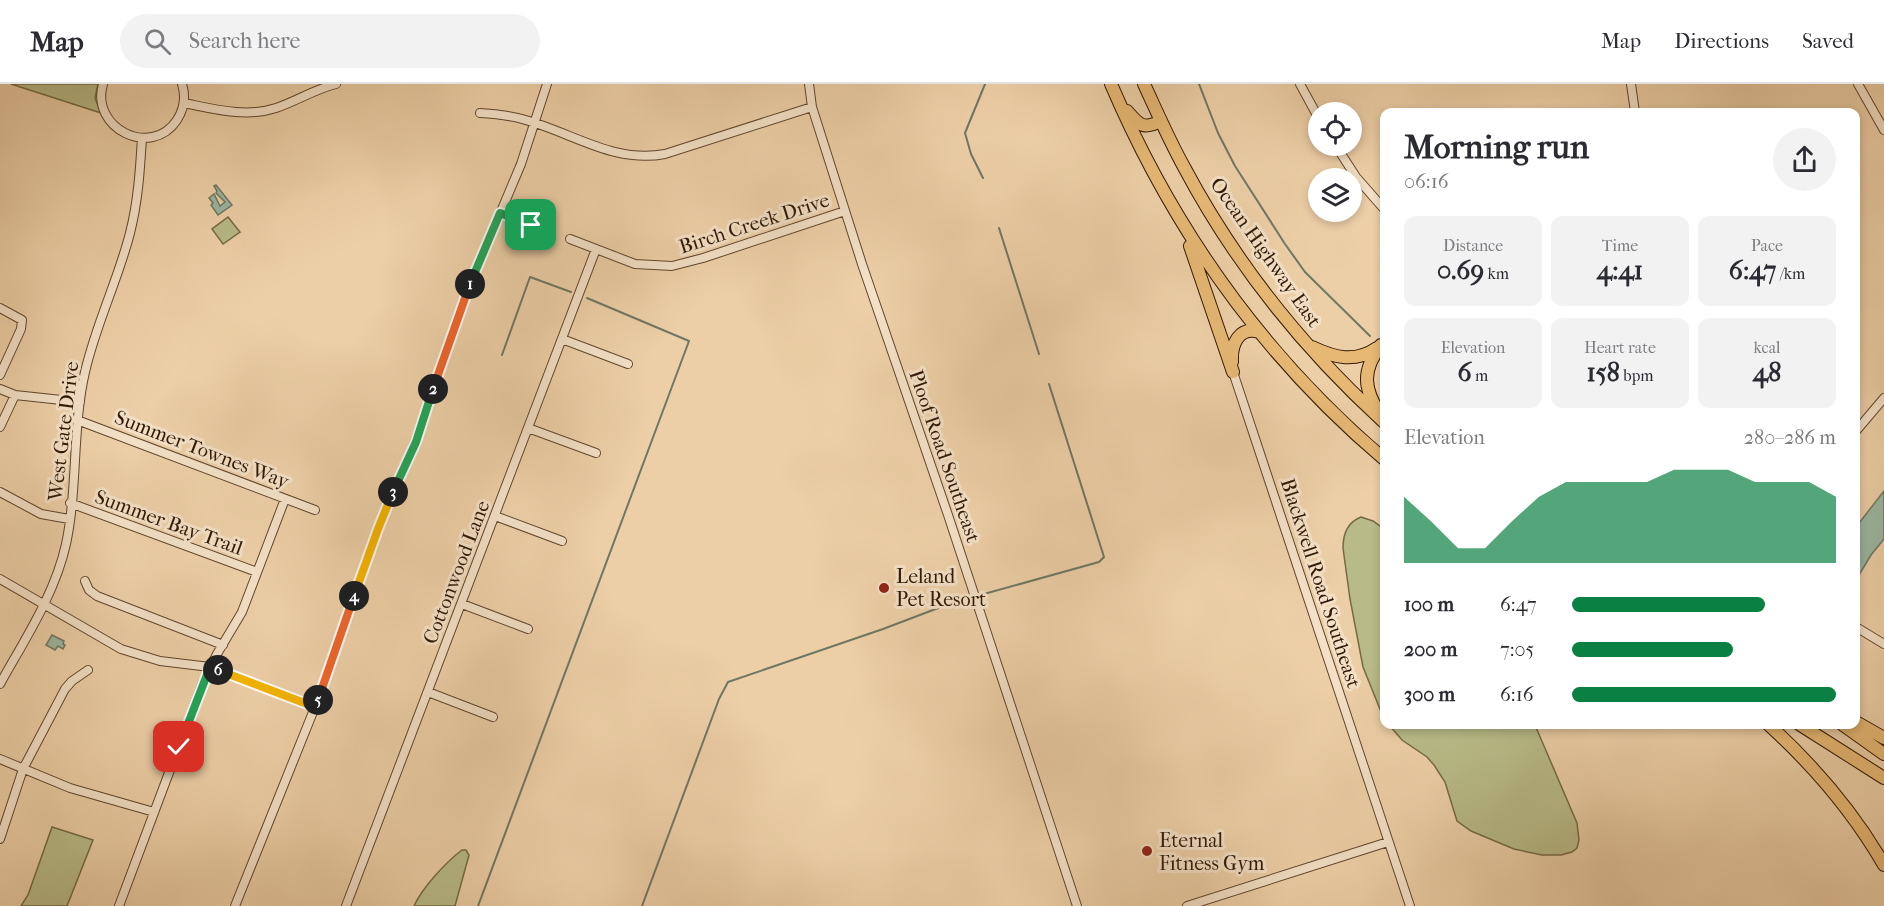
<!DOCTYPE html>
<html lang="en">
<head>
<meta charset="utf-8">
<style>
  :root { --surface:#fff; --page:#f2f2f3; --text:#2b2b33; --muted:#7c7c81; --line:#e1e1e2; --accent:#0b8043 }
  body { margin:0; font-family:"IM FELL French Canon",serif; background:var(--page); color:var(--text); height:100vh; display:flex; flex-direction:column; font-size:22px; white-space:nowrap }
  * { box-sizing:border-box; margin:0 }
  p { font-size:20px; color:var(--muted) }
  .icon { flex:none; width:33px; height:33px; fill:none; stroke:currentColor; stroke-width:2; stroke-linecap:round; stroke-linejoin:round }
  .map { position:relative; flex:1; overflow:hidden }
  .drawer { position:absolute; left:1380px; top:24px; width:480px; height:621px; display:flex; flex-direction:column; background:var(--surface); border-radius:12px; box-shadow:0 3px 9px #0003 }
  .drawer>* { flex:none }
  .buttons { position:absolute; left:1308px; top:18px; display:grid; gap:12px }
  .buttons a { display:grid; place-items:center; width:54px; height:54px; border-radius:50%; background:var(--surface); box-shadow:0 3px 9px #0003; font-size:30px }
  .pin { position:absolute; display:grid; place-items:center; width:51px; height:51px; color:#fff; margin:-26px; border-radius:12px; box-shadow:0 3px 9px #0006 }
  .km { position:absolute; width:30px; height:30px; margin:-15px; border-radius:50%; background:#222; color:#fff; font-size:16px; line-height:30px; text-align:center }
  .round { display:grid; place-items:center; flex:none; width:63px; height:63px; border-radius:32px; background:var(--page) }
  .head { display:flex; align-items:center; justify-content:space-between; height:102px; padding:0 24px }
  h1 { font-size:33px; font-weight:700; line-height:45px }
  .metrics { display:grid; grid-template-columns:repeat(3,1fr); gap:9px; height:102px; padding:6px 24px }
  .metrics div { display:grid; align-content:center; border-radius:12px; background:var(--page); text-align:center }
  .metrics b { font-size:26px; font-weight:700 }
  .metrics small { font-size:16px; font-weight:400 }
  .metrics p { font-size:16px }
  .chart { height:168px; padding:12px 24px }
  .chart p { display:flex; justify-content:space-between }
  .chart svg { width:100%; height:108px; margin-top:6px; fill:var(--accent); opacity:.7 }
  ul { padding:0 24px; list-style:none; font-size:20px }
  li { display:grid; grid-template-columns:96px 72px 1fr; align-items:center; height:45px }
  li i { height:15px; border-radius:8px; background:var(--accent) }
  header { display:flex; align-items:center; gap:36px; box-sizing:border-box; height:84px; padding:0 30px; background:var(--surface); border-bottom:2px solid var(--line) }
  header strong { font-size:28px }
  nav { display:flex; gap:33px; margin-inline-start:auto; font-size:21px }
  .search { width:420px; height:54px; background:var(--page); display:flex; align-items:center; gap:15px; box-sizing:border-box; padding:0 21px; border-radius:33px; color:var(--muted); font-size:22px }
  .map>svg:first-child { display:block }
</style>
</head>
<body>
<header>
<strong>Map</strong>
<div class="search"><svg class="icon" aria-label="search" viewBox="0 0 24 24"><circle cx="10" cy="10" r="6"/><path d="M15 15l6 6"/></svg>Search here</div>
<nav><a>Map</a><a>Directions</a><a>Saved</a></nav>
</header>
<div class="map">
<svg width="1884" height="822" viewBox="0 0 1884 822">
  <rect width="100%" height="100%" fill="#edcfa7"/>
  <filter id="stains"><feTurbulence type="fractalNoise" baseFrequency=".00333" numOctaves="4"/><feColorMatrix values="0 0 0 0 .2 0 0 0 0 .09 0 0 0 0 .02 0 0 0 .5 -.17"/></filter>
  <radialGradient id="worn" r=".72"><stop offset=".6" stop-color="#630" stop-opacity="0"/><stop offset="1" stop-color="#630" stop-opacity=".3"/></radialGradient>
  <path fill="#b8bb88" stroke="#746a46" stroke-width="1.5" d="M11 0H98L95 14 101 29Z
    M228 133 240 148 223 160 212 145Z
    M1361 433 1373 437 1384 445V635L1363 583 1350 515 1343 464C1343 449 1348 438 1361 433Z
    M1389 641H1535L1577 739 1579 756 1577 764 1572 768 1561 771H1542L1514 765 1471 747 1457 737 1445 698 1434 681 1427 673 1402 656Z
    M52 743 93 756 67 822H21L28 811Z
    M462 766H466L469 771 455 822H414C422 804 446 778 462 766Z"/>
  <path fill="#9ab7a2" stroke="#707763" stroke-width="1.5" d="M216 101 232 121 218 131 211 121 213 119 209 114 214 110 220 122 225 118 216 109 217 107 214 102Z
    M1884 407V455L1871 471 1856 496V443Z
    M52 551 64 557 63 560 65 561 63 565 58 562 55 566 46 561Z"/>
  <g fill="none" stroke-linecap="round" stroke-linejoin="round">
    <path stroke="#707763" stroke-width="2" d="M1199 0 1218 49 1235 82 1285 160 1305 188 1370 252
      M983 94 971 70 965 49 985 0
      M999 144 1039 270
      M502 271 530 193 571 208
      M984 510 1099 478 1104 473 1049 300
      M478 822 689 257 587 214
      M642 822 719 615 728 598 883 545 962 515"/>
    <defs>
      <path id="minor" d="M103 0C90 44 151 75 177 36 184 25 186 13 182 0
        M809 0 812 23 862 180 948 431 1077 822
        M1300 0 1318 33
        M1631 0 1635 28
        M1858 0 1884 46
        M184 19C214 25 246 34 276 24 297 17 315 5 336 0
        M480 29C498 30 517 32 535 39 579 53 617 79 665 70L812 23
        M1336 62 1356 93 1384 125
        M500 129 531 141
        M570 155 635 180 672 182 703 174 845 127
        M0 224 22 236 21 245 0 291
        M562 255 628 280
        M1233 288 1410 822
        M0 305 15 311
        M77 336 315 426
        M0 343 15 311 80 318
        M528 344 596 369
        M1856 347 1884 314
        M0 408 41 430 69 435
        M70 419 257 488
        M495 432 562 457
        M0 495 121 565 160 577 210 583 315 623
        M85 497 89 506 97 512 223 561
        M462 520 528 545
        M1856 543 1884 560
        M0 600C25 555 55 510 66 460 78 404 72 344 85 288 96 240 118 196 130 149 138 118 140 86 142 54
        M428 608 493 633
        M0 675 70 704 154 728
        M0 755 23 685 65 605 72 597 88 586
        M119 822 203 598 217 570 242 528 285 415
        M235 822 315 623 378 445 415 358 463 218 521 80 547 0
        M346 822 596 165
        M1187 822 1388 758"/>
      <path id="highway" d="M1111 0C1173 145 1264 273 1384 375
        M1144 0C1157 28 1169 56 1184 83 1235 179 1304 265 1384 338
        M1127 27C1139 41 1143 46 1161 37
        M1190 162 1233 288
        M1312 263C1335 274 1355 279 1377 264
        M1232 278C1231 260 1239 242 1259 248
        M1380 330C1363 304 1362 286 1381 261
        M1856 638 1884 654
        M1768 640C1813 681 1854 729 1884 781
        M1799 640 1884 694
        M1842 640 1884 670"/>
    </defs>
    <use href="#minor" stroke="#60462d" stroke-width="10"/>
    <use href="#highway" stroke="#311804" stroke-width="14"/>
    <use href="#minor" stroke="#f3e0c6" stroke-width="8"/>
    <use href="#highway" stroke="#e6b874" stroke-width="12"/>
  </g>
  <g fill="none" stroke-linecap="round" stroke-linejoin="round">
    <defs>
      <path id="split-1" d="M470 200 500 129 531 141"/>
      <path id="split-2" d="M433 305 470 200"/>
      <path id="split-3" d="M393 408 416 358 433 305"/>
      <path id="split-4" d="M354 512 378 445 393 408"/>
      <path id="split-5" d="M318 616 354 512"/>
      <path id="split-6" d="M218 586 315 623 318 616"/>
      <path id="split-7" d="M179 663 210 583 218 586"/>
    </defs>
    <use href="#split-1" stroke="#fff" stroke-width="12"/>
    <use href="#split-2" stroke="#fff" stroke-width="12"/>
    <use href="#split-3" stroke="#fff" stroke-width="12"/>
    <use href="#split-4" stroke="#fff" stroke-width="12"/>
    <use href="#split-5" stroke="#fff" stroke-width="12"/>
    <use href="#split-6" stroke="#fff" stroke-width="12"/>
    <use href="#split-7" stroke="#fff" stroke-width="12"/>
    <use href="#split-1" stroke="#22a559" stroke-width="8"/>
    <use href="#split-2" stroke="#f0652b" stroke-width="8"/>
    <use href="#split-3" stroke="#22a559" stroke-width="8"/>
    <use href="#split-4" stroke="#f5b400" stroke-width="8"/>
    <use href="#split-5" stroke="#f0652b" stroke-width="8"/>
    <use href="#split-6" stroke="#f5b400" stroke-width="8"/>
    <use href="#split-7" stroke="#22a559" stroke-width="8"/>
  </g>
  <g fill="#8f2418" stroke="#f3e0c6" stroke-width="2">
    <circle cx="884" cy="504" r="6"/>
    <circle cx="1147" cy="767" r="6"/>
  </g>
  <g text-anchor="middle" stroke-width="6" stroke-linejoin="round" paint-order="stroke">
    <g font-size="20" fill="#311804" stroke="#f3e0c6">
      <text transform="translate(754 139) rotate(-18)" y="7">Birch Creek Drive</text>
      <text transform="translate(1266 168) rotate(55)" y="7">Ocean Highway East</text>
      <text transform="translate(63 347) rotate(-83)" y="7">West Gate Drive</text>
      <text transform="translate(202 365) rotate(21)" y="7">Summer Townes Way</text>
      <text transform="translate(945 372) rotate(71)" y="7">Ploof Road Southeast</text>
      <text transform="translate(169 438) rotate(20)" y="7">Summer Bay Trail</text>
      <text transform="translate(456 488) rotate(-69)" y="7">Cottonwood Lane</text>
      <text transform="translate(1321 499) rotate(72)" y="7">Blackwell Road Southeast</text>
    </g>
    <g font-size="20" fill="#311804" stroke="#f3e0c6" text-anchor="start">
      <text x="896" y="499">Leland<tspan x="896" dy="23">Pet Resort</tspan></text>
      <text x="1159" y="763">Eternal<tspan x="1159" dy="23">Fitness Gym</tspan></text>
    </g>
  </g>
  <rect width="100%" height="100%" filter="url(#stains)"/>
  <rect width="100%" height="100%" fill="url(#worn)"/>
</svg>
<div class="buttons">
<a><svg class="icon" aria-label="locate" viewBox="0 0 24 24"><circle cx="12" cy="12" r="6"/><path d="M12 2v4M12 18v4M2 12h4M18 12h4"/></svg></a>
<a><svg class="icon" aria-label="layers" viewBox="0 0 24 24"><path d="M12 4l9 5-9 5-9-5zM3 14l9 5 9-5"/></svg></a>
</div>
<div class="pin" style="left:531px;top:141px;background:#1e9e55"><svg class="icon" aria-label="arrive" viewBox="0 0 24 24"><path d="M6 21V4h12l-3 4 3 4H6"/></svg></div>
<div class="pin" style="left:179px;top:663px;background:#d93025"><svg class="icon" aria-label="check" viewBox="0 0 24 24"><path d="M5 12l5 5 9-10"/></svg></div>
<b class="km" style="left:470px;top:200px">1</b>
<b class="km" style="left:433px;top:305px">2</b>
<b class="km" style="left:393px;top:408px">3</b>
<b class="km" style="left:354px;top:512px">4</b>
<b class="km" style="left:318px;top:616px">5</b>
<b class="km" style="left:218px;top:586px">6</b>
<section class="drawer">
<div class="head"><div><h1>Morning run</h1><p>06:16</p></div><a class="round"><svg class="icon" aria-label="share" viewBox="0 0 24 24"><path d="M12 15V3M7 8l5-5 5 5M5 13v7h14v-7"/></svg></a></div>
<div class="metrics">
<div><p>Distance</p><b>0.69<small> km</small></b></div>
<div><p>Time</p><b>4:41</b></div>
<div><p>Pace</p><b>6:47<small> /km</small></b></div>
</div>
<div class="metrics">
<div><p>Elevation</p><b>6<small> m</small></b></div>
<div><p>Heart rate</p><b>158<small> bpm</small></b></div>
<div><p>kcal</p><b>48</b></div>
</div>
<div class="chart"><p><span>Elevation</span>280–286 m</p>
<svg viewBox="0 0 160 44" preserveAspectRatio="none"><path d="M0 44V17L10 27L20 38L30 38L40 27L50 17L60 11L70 11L80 11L90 11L100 6L110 6L120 6L130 11L140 11L150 11L160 17V44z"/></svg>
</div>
<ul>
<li><b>100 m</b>6:47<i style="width:73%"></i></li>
<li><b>200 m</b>7:05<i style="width:61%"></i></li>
<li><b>300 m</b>6:16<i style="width:100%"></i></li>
</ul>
</section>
</div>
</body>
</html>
